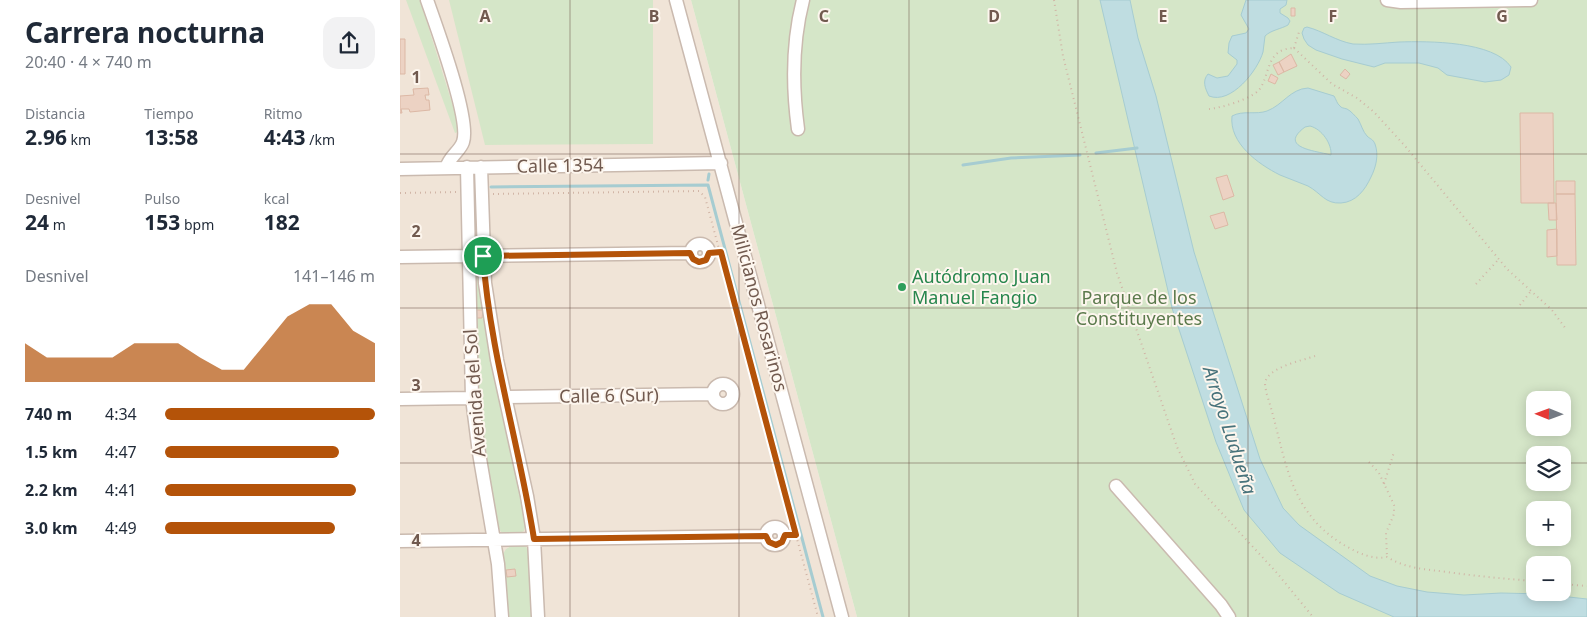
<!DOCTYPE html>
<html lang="es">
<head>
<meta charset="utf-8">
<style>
  :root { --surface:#fff; --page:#f2f2f3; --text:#1f2937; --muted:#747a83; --accent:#b45309 }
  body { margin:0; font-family:"Noto Sans",sans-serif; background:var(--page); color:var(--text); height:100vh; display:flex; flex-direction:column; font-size:19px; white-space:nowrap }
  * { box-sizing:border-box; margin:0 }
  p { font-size:16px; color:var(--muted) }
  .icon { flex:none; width:28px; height:28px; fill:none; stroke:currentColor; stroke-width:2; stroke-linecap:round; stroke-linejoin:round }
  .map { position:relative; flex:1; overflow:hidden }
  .sheet { display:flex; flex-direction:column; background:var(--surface); width:400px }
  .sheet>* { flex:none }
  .needle { width:32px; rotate:271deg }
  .buttons { position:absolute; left:1126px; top:391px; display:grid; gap:10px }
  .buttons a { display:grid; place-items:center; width:45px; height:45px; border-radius:10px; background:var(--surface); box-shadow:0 2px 12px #0003; font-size:25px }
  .pin { position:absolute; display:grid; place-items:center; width:42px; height:42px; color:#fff; margin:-21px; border:2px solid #fff; border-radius:50%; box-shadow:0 1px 5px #0007 }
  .round { display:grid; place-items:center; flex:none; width:52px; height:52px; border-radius:15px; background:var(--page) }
  .headline { display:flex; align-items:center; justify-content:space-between; height:85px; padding:0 25px }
  h1 { font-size:28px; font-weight:700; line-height:38px }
  .stats { display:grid; grid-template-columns:repeat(3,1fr); gap:8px; height:85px; padding:5px 25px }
  .stats div { display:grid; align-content:center }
  .stats b { font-size:21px; font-weight:700 }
  .stats small { font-size:14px; font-weight:400 }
  .stats p { font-size:14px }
  .chart { height:140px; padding:10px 25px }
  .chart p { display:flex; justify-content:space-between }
  .chart svg { width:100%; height:90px; margin-top:5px; fill:var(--accent); opacity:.7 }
  ul { padding:0 25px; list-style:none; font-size:16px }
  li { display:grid; grid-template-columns:80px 60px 1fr; align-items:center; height:38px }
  li i { height:12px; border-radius:6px; background:var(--accent) }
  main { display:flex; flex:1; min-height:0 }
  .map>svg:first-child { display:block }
</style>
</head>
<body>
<main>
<section class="sheet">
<div class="headline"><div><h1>Carrera nocturna</h1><p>20:40 · 4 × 740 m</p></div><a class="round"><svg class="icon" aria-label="share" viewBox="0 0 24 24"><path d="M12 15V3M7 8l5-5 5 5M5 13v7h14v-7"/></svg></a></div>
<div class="stats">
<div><p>Distancia</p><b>2.96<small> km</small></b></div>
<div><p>Tiempo</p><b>13:58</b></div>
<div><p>Ritmo</p><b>4:43<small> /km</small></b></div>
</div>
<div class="stats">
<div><p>Desnivel</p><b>24<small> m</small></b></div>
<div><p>Pulso</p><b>153<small> bpm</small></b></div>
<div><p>kcal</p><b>182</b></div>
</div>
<div class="chart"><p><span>Desnivel</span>141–146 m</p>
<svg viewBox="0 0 160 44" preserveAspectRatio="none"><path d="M0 44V25L10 32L20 32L30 32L40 32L50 25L60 25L70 25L80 32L90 38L100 38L110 25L120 12L130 6L140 6L150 19L160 25V44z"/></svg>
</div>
<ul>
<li><b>740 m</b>4:34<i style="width:100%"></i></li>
<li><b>1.5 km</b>4:47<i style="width:83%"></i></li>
<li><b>2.2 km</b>4:41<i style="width:91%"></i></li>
<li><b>3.0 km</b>4:49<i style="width:81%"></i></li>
</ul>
</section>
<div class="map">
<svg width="1187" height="617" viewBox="0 0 1187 617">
  <rect width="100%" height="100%" fill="#faf2e8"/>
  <path fill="#f0e4d7" d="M0 0H291L457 617H0Z"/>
  <path fill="#d5e6c8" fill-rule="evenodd" d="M6 0H20L56 116 58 132 55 133Z
    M49 0H253V144L85 145Z
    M291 0H1187V617H457ZM1135 400H1162V428H1135ZM1135 455H1162V482H1135ZM1135 510H1162V538H1135ZM1135 565H1162V592H1135Z
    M74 203 77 205 78 250 73 252Z
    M75 265 79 268 92 365 117 468 126 523 124 531 118 534H103L97 527 78 411Z
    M113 545 125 546 130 551 135 617H107L102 556 106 549Z"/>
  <path fill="#bfdde1" stroke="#a6ccd1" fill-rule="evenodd" d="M700 0H730L738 38 756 96 794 252 860 459 883 508 899 525 970 576 997 586 1027 592 1064 595 1101 593 1142 594 1187 599V617H994L939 593 880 553 844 510 816 442 772 308Z
    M846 0H887L886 5 880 9V13L888 18 890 21 888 25C881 29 871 30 865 36 864 41 864 47 863 52 858 70 831 105 809 96 805 88 802 81 808 74L817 78 828 76 837 64V60L828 53 829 43 832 36 846 33 849 29 841 15Z
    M907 27C923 31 936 41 953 44 969 45 983 43 999 42 1028 41 1094 41 1111 67L1109 75 1101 80 1085 82 1047 75 1038 68 1019 63H985L974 67 942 59 916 50 908 45 904 39 902 33 904 28Z
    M908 88 934 96C936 99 937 104 940 106 941 108 944 108 947 109 951 111 955 116 958 119 961 124 963 132 967 136 970 139 973 139 975 144 979 155 976 167 971 177 965 190 956 202 941 203 925 204 921 193 908 186 899 182 889 179 880 175 858 164 829 143 832 116 843 110 856 115 867 111 883 105 890 89 908 88ZM910 126C922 129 932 144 931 155 917 151 877 148 905 127Z"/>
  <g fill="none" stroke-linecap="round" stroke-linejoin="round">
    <path stroke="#a6ccd1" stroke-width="3" d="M696 153 737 148
      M563 165 611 158 680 155
      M308 180 309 174
      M91 187 308 185 423 617"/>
  </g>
  <path fill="#ecd2c3" stroke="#dcb8a5" d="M891 8H895V16H891Z
    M0 39H5V74H0Z
    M891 54 897 66 884 72 879 62Z
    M879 62 884 72 878 75 873 65Z
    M945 69 950 74 946 79 940 75Z
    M871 74 878 78 875 84 868 81Z
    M28 88 29 95H25L26 100H29L30 110 10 112 9 109H1L2 113H0V96L14 95 13 89Z
    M1120 113H1153L1154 203H1121Z
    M827 175 834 196 823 200 816 178Z
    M1156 181H1175V194H1156Z
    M1156 194H1175L1176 265H1157Z
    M1148 203H1156L1157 220H1149Z
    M824 212 828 225 815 229 810 216Z
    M1157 229V256L1147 257V230Z
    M76 310H83L82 318H76Z
    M115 569 116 576 107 577 106 570Z"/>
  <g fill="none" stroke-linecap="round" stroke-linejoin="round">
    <defs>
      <path id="minor" d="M27 0C36 26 71 120 63 142 60 151 50 156 46 168
        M276 0 442 617
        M987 0 1001 2 1131 0
        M398 129C392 85 392 43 403 0
        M67 167 72 398 79 453 98 564 102 617
        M81 167 85 283 97 360 127 496 134 539 138 617
        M0 169 321 163
        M291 253a9 9 0 1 1 18 0a9 9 0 1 1-18 0Z
        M0 257 290 253
        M313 394a10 10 0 1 1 20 0a10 10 0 1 1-20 0Z
        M105 397 313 394
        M0 399 72 398
        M716 486 821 605 829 617
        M366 536a9 9 0 1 1 18 0a9 9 0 1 1-18 0Z
        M0 541 366 536"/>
    </defs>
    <use href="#minor" stroke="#cabaaf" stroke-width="15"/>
    <path stroke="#d1b5a6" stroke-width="2" stroke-dasharray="1 4" stroke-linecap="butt" d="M654 0 663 56 717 273 777 447 795 484 877 573 913 617
      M894 48 932 84 957 98 974 112 1005 146 1107 269 1152 310 1166 329
      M894 48 899 32
      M809 109C821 108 851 99 859 90 871 74 865 49 894 48
      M0 193 58 192
      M93 194 299 191 305 197 418 617
      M309 253H321
      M1076 284 1098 260
      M1120 305 1131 291
      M915 356C901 361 868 367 865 383 865 386 866 389 866 392 886 451 884 509 944 545 958 553 972 560 987 557 1007 569 1025 569 1047 572 1076 576 1105 579 1135 581
      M969 462 979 473 994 505V514L986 533 987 557
      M984 484 994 452
      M385 535H396
      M1162 584 1187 586"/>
    <use href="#minor" stroke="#fff" stroke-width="12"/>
  </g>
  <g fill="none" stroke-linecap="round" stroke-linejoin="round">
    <defs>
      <path id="route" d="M321 252 396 535H385L382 542 376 545 369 542 366 536 134 539C119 444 90 352 83 256L290 253 293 259 299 262 306 260 309 253Z"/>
    </defs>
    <use href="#route" stroke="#fff" stroke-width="10"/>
    <use href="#route" stroke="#b45309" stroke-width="6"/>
  </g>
  <path fill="none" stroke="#715a4f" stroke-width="1" stroke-opacity="0.55" d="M170 0V617M339 0V617M509 0V617M678 0V617M848 0V617M1017 0V617M0 154H1187M0 308H1187M0 463H1135M1162 463H1187"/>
  <circle fill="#2e9e5b" stroke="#fdf6ee" stroke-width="2" cx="502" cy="287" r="5"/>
  <g text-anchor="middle" stroke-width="4" stroke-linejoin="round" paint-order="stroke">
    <g font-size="18" fill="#715a4f" stroke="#fdf6ee">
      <text transform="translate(160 166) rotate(-1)" y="6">Calle 1354</text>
      <text transform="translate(359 308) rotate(75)" y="6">Milicianos Rosarinos</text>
      <text transform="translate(75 393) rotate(-94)" y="6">Avenida del Sol</text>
      <text transform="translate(209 396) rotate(-1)" y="6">Calle 6 (Sur)</text>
    </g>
    <g font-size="18" fill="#27864d" stroke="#fdf6ee" text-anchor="start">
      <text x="512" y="283">Autódromo Juan<tspan x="512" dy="21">Manuel Fangio</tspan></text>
    </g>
    <g font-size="18" fill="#5b7a4c" stroke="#fdf6ee">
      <text x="739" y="304">Parque de los<tspan x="739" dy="21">Constituyentes</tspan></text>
    </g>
    <g font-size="19" font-style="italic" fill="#48737b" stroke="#fdf6ee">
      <text transform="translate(830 430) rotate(72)" y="7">Arroyo Ludueña</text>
    </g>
  </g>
  <g font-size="16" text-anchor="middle" font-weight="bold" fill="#715a4f" stroke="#fdf6ee" stroke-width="4" stroke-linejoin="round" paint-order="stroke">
    <text x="85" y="22">A</text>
    <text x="254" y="22">B</text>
    <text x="424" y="22">C</text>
    <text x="594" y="22">D</text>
    <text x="763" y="22">E</text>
    <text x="933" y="22">F</text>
    <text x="1102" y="22">G</text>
    <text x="16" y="83">1</text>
    <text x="16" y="237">2</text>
    <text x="16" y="391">3</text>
    <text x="16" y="546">4</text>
  </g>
</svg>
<div class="buttons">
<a><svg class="needle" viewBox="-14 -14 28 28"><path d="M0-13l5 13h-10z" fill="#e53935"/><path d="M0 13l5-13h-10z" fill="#747a83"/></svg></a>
<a><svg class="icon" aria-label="layers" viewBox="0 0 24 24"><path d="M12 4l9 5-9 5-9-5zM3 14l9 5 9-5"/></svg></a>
<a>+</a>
<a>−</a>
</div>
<div class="pin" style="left:83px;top:256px;background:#1e9e55"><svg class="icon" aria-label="arrive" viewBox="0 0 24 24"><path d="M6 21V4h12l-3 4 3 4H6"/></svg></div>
</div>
</main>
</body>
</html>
